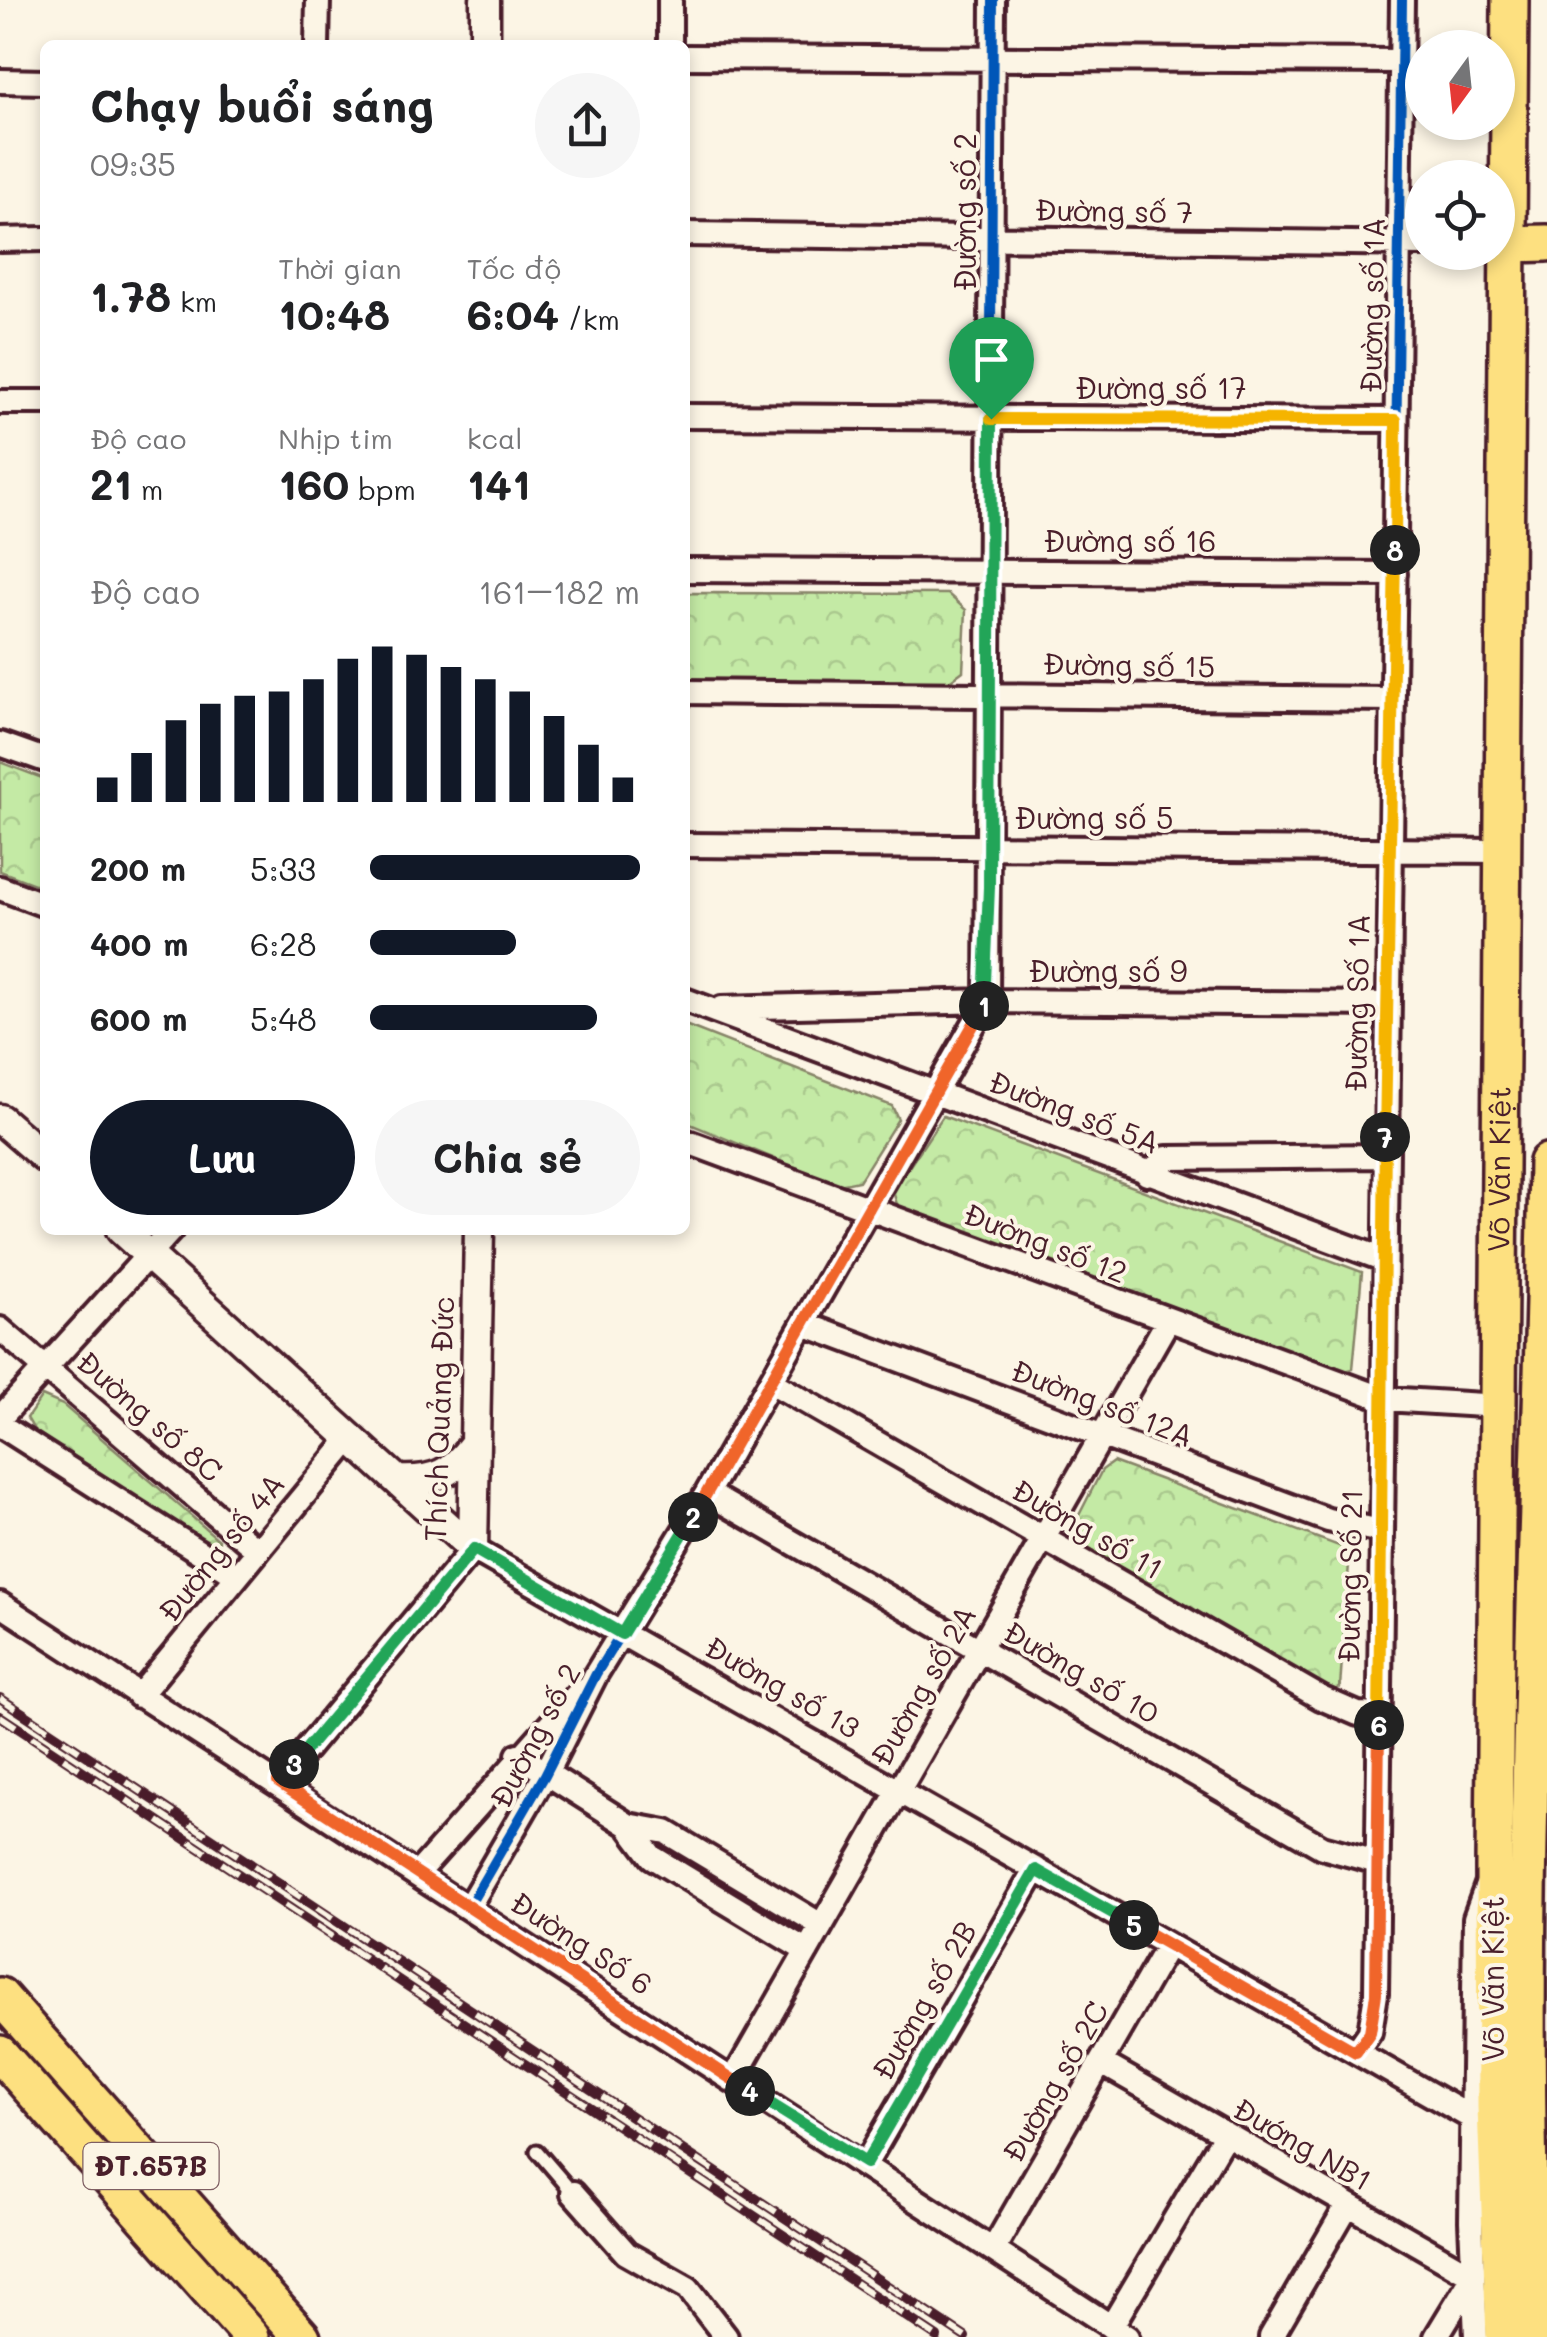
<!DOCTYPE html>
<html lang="vi">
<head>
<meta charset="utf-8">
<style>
  :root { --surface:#fff; --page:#f6f6f6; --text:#202124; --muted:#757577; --accent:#111827 }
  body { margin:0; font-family:Mali,sans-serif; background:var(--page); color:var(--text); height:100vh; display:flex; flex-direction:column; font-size:38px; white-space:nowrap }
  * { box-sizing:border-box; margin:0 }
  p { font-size:32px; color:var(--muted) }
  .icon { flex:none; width:55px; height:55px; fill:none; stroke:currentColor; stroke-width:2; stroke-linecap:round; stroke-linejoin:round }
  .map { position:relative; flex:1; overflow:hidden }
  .details { position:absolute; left:40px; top:40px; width:650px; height:1195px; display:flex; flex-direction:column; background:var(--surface); border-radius:15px; box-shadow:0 5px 15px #0003 }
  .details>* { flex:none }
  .needle { width:65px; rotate:195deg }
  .buttons { position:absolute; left:1405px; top:30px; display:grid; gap:20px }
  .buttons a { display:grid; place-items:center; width:110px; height:110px; border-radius:50%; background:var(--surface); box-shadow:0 5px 15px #0003; font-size:50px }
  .pin { position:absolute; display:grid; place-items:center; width:85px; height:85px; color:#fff; margin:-102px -42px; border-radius:50% 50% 50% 0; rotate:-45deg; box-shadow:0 0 10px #0007 }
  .pin .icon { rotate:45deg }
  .km { position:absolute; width:50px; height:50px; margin:-25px; border-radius:50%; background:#222; color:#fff; font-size:28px; line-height:50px; text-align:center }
  .round { display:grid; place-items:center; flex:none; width:105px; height:105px; border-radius:52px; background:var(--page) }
  .overview { display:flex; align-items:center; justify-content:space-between; height:170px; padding:0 50px }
  h1 { font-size:45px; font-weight:700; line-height:75px }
  .stats { display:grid; grid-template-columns:repeat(3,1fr); gap:15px; height:170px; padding:10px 50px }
  .stats div { display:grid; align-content:center }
  .stats b { font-size:42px; font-weight:700 }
  .stats small { font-size:28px; font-weight:400 }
  .stats p { font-size:28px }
  .chart { height:280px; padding:20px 50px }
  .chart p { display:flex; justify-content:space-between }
  .chart svg { width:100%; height:180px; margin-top:10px; stroke:var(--accent); stroke-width:6 }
  .button { display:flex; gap:20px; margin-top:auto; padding:20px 50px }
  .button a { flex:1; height:115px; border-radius:60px; background:var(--accent); color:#fff; font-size:40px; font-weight:700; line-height:115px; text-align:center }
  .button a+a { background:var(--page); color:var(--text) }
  ul { padding:0 50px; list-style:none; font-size:32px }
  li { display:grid; grid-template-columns:160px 120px 1fr; align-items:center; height:75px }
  li i { height:25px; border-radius:12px; background:var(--accent) }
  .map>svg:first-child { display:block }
</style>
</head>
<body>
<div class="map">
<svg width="1547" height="2337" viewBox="0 0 1547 2337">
  <defs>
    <pattern id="forest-crowns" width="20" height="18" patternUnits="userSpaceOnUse" patternTransform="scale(2.5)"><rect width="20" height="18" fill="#c4eaa5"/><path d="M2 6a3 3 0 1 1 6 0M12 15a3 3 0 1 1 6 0" fill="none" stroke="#aac88e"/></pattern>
  </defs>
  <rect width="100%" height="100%" fill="#fcf5e5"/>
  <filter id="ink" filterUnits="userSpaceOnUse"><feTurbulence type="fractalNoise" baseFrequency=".01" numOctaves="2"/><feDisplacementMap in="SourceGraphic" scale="20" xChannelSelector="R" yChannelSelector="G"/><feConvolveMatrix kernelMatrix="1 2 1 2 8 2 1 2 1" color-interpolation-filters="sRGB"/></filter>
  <g filter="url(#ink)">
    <path fill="url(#forest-crowns)" stroke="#878468" stroke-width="2.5" d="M690 593 948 594 966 610 963 671 948 682 691 680 685 678V599Z
      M0 762 45 779V888L0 871Z
      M685 1025 892 1106 898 1119 859 1181 839 1185 685 1122Z
      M943 1116 1362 1272 1353 1369 1336 1373 899 1211 893 1191Z
      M42 1396 63 1405 219 1540 218 1548 202 1547 34 1430 27 1418Z
      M1113 1462 1350 1550 1340 1687 1333 1691 1077 1542 1072 1529 1102 1470Z"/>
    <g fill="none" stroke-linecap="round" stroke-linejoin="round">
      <defs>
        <path id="service" d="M537 2151 573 2193"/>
        <path id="minor" d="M317 45 318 0
          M670 45V0
          M685 57 1401 61
          M0 81 45 82
          M685 234 1422 244
          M0 240 45 239
          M0 402H45
          M685 416 1396 420
          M685 570 1395 574
          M685 692 1393 699
          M0 744 45 760
          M685 845 1503 851
          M0 888 45 905
          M685 1000 1385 1260
          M722 1008 987 1001 1388 1004
          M685 1141 1385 1399 1499 1406
          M1147 1174 1167 1158 1385 1156
          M804 1324 1328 1520 1381 1531
          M0 1329 258 1551
          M771 1382 1321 1698 1358 1714 1379 1715
          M0 1418 171 1230
          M0 1425 237 1576
          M707 1493 1322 1847 1377 1862
          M0 1604 1127 2337
          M139 1696 351 1438
          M518 1755 628 1825 666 1832 821 1925
          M279 1782 473 1549 1472 2118
          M628 1825 652 1857 807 1951
          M418 1873 580 1691
          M469 1906 545 1775 596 1674 707 1493 987 1001 993 0
          M1356 2052 1370 2032 1376 1994 1402 0
          M1102 2063 1473 2276 1436 2337
          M733 2080 1167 1322
          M866 2163 1036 1869
          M573 2193 626 2253 688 2288 726 2337
          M994 2248 1168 1945
          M1111 2327 1225 2135
          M1271 2337 1347 2206
          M1476 2337 1471 2221 1475 1918 1487 1885"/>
        <path id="tertiary" d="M485 45V0
          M0 1119 45 1158
          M121 1230 473 1549
          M397 1480C435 1482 452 1474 474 1444
          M473 1549 479 1230"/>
        <g id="primary">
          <path d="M1508 244 1547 243"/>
          <path d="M0 1996 302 2337"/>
          <path d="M0 2054 251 2337"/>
          <path id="s1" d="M1504 2337 1495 2107 1494 1868 1510 0"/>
          <path d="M1535 2337C1514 1946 1541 1554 1547 1162"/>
        </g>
      </defs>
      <use href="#service" stroke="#4a1f2b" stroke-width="19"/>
      <use href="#minor" stroke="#4a1f2b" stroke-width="30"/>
      <use href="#tertiary" stroke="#4a1f2b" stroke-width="35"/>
      <use href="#primary" stroke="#4a1f2b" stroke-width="42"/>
      <use href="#service" stroke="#fcf5e5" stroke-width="11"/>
      <use href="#minor" stroke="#fcf5e5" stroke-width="22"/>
      <use href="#tertiary" stroke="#fcf5e5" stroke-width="28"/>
      <use href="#primary" stroke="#fde080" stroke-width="35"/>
      <defs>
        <path id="rail" d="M0 1698 965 2337
          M0 1716 937 2337"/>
      </defs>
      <use href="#rail" stroke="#4a1f2b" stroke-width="10"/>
      <use href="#rail" stroke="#fcf5e5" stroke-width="6" stroke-dasharray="19" stroke-linecap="butt"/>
      <defs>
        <path id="cycleway" d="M469 1906 545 1775 596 1674 707 1493 987 1001 993 0
          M1356 2052 1370 2032 1376 1994 1402 0"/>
      </defs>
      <use href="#cycleway" stroke="#fcf5e5" stroke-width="16"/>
      <use href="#cycleway" stroke="#0057b8" stroke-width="10"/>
    </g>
  </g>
  <g fill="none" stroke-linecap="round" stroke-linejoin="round" filter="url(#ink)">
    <defs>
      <path id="split-1" d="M984 1006 989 887 991 419"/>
      <path id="split-2" d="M693 1517 984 1006"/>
      <path id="split-3" d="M294 1764 474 1549 622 1634 693 1517"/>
      <path id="split-4" d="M294 1764 278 1782 750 2091"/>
      <path id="split-5" d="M750 2091 866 2163 1036 1870 1134 1925"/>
      <path id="split-6" d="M1134 1925 1356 2052 1370 2032 1376 1994 1379 1725"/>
      <path id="split-7" d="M1379 1725 1385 1137"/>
      <path id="split-8" d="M1385 1137 1395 550"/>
      <path id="split-9" d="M991 419 1396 420 1395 550"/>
    </defs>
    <use href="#split-1" stroke="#fff" stroke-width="20"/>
    <use href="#split-2" stroke="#fff" stroke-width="20"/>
    <use href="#split-3" stroke="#fff" stroke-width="20"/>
    <use href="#split-4" stroke="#fff" stroke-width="20"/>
    <use href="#split-5" stroke="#fff" stroke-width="20"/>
    <use href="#split-6" stroke="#fff" stroke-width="20"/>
    <use href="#split-7" stroke="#fff" stroke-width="20"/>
    <use href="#split-8" stroke="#fff" stroke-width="20"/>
    <use href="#split-9" stroke="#fff" stroke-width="20"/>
    <use href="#split-1" stroke="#22a559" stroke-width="12"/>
    <use href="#split-2" stroke="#f0652b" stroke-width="12"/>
    <use href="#split-3" stroke="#22a559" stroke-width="12"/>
    <use href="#split-4" stroke="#f0652b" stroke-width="12"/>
    <use href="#split-5" stroke="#22a559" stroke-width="12"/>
    <use href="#split-6" stroke="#f0652b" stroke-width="12"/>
    <use href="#split-7" stroke="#f5b400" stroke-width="12"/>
    <use href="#split-8" stroke="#f5b400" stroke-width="12"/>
    <use href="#split-9" stroke="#f5b400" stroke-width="12"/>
  </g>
  <g text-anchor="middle" stroke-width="8" stroke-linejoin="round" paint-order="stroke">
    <rect fill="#fcf5e5" stroke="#7f5f63" stroke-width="2.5" x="83.5" y="2143" width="135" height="46" rx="8"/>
    <g font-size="28" font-weight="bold" fill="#4a1f2b">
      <text x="151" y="2176">ĐT.657B</text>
    </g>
    <g font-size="30" fill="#4a1f2b" stroke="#fcf5e5">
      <text transform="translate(966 212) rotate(-90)" y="10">Đường số 2</text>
      <text transform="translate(1114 212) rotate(1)" y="10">Đường số 7</text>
      <text transform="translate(1373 305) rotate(-89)" y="10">Đường số 1A</text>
      <text x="1161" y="399">Đường số 17</text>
      <text x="1130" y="552">Đường số 16</text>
      <text transform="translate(1129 666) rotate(1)" y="10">Đường số 15</text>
      <text x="1094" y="829">Đường số 5</text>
      <text x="1108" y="982">Đường số 9</text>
      <text transform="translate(1358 1003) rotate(-89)" y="10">Đường Số 1A</text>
      <text transform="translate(1074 1113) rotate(21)" y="10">Đường số 5A</text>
      <text dy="10" stroke="none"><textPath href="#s1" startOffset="1168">Võ Văn Kiệt</textPath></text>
      <text transform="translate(1045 1244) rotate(21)" y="10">Đường số 12</text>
      <text transform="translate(1102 1404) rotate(21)" y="10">Đường số 12A</text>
      <text transform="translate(149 1417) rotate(41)" y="10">Đường số 8C</text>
      <text transform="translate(440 1419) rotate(-88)" y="10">Thích Quảng Đức</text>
      <text transform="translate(1087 1530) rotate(30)" y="10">Đường số 11</text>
      <text transform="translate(222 1548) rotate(-51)" y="10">Đường số 4A</text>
      <text transform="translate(1351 1576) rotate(-89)" y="10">Đường Số 21</text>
      <text transform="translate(1081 1673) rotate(30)" y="10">Đường số 10</text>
      <text transform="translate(924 1686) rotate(-60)" y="10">Đường số 2A</text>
      <text transform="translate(782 1688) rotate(30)" y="10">Đường số 13</text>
      <text transform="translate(536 1736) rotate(-62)" y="10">Đường số 2</text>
      <text transform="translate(581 1944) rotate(33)" y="10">Đường Số 6</text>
      <text transform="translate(1494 1979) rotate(-90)" y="10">Võ Văn Kiệt</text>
      <text transform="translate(925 2001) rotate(-60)" y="10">Đường số 2B</text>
      <text transform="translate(1056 2082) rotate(-60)" y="10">Đường số 2C</text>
      <text transform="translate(1302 2145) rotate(30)" y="10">Đướng NB1</text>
    </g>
  </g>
</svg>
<div class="buttons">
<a><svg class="needle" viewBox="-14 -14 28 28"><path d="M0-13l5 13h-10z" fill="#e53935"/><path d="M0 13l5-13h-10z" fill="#757577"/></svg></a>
<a><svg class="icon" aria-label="locate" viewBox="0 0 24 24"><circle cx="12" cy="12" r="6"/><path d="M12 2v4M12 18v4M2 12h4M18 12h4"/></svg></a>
</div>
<div class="pin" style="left:991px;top:419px;background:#1e9e55"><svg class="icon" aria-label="arrive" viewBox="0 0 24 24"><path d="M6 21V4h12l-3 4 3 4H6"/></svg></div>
<b class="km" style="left:984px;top:1006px">1</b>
<b class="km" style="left:693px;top:1517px">2</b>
<b class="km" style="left:294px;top:1764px">3</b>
<b class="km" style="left:750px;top:2091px">4</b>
<b class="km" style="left:1134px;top:1925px">5</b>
<b class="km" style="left:1379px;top:1725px">6</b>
<b class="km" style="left:1385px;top:1137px">7</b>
<b class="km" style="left:1395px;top:550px">8</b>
<section class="details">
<div class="overview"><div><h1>Chạy buổi sáng</h1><p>09:35</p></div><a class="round"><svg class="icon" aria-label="share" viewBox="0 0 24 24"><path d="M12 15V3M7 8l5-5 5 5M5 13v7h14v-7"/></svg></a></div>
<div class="stats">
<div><b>1.78<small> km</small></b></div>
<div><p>Thời gian</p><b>10:48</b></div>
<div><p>Tốc độ</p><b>6:04<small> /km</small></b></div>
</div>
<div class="stats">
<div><p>Độ cao</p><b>21<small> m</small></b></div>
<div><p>Nhịp tim</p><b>160<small> bpm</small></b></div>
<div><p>kcal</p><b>141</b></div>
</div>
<div class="chart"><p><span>Độ cao</span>161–182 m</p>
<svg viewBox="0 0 160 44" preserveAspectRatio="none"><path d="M5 44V38M15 44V32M25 44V24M35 44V20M45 44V18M55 44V17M65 44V14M75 44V9M85 44V6M95 44V8M105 44V11M115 44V14M125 44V17M135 44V23M145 44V30M155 44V38"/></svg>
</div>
<ul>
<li><b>200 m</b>5:33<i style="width:100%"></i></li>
<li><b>400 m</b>6:28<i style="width:54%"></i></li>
<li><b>600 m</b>5:48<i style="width:84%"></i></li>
</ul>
<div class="button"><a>Lưu</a><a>Chia sẻ</a></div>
</section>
</div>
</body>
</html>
